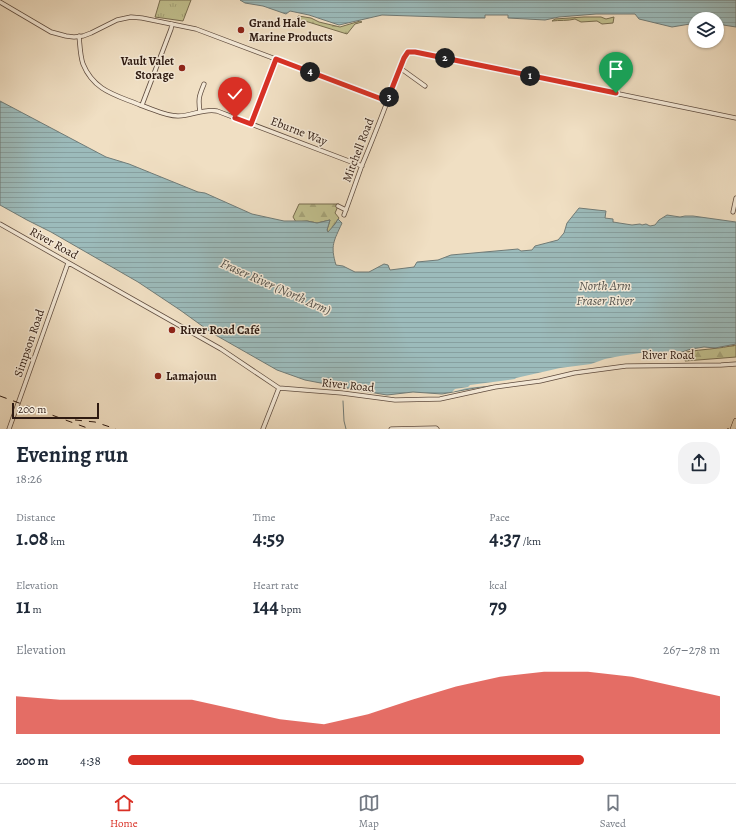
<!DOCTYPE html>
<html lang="en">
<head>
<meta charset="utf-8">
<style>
  :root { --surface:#fff; --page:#f2f2f3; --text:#1f2937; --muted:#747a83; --line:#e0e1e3; --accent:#d93025 }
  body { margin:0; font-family:Alegreya,serif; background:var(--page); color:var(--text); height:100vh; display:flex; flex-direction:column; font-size:15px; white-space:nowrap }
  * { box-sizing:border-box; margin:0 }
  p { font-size:13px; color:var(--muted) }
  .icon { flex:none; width:22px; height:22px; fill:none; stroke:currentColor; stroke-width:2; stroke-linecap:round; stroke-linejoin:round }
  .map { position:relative; height:429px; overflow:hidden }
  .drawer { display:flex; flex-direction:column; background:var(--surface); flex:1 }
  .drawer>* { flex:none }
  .fabs { position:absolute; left:688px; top:12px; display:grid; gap:8px }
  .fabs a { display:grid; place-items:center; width:36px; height:36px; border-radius:50%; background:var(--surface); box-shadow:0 1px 3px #0004; font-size:20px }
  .scale { position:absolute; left:12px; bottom:10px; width:87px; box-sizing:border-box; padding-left:4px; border:2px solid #2e1a11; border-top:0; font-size:11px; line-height:14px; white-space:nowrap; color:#2e1a11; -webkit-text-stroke:3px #f5ead8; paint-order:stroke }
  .pin { position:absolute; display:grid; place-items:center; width:34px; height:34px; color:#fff; margin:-41px -17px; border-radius:50% 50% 50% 0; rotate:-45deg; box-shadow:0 0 4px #0007 }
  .pin .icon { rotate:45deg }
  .km { position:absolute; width:20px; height:20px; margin:-10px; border-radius:50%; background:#222; color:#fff; font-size:11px; line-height:20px; text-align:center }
  .round { display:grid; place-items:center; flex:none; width:42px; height:42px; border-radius:16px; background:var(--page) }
  .head { display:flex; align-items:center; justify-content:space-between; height:68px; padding:0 16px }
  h1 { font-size:22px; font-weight:700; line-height:30px }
  .figures { display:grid; grid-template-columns:repeat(3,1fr); gap:6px; height:68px; padding:4px 16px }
  .figures div { display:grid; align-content:center }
  .figures b { font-size:20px; font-weight:700 }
  .figures small { font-size:11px; font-weight:400 }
  .figures p { font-size:11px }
  .chart { height:112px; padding:8px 16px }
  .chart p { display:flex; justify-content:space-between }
  .chart svg { width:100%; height:72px; margin-top:4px; fill:var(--accent); opacity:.7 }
  ul { padding:0 16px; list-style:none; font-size:13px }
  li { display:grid; grid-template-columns:64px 48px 1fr; align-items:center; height:30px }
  li i { height:10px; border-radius:5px; background:var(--accent) }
  .menu { display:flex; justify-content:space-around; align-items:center; height:56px; border-top:1px solid var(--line); background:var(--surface); font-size:11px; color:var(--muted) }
  .menu a { display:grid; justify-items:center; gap:2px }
  .menu .active { color:var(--accent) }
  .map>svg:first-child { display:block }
</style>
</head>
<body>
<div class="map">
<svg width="736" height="429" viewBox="0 0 736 429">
  <defs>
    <pattern id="grass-tufts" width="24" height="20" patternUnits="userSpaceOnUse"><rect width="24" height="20" fill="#c1c08e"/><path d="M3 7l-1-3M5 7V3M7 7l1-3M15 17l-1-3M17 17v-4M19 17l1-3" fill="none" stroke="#a6a479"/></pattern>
    <pattern id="forest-firs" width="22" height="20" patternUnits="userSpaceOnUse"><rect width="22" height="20" fill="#c1c08e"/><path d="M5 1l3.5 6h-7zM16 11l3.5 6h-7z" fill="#a6a479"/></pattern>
    <pattern id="water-rules" width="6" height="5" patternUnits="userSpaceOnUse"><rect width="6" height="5" fill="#9cbbbb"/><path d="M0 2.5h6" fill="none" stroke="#87a0a0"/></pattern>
  </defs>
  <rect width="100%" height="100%" fill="#f0dfc3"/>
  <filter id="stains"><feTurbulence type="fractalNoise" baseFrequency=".005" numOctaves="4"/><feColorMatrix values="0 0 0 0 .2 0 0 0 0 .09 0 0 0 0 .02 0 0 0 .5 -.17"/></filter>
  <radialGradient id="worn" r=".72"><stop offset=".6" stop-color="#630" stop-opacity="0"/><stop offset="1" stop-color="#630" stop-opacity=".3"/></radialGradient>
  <path fill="url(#grass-tufts)" stroke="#786d50" d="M160 0H191L183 21 155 17Z"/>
  <path fill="url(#forest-firs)" stroke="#786d50" d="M298 16 311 18 319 22 340 27 360 21 362 22 355 24 347 34 305 21 296 20Z
    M584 17H601L606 19 614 17 613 23 602 24 597 21 581 22 575 19C568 21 559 20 552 21L555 19Z
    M299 204H339L335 213 339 218 335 224 329 232H328L327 230 330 220 317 223 307 221 296 222 293 217Z
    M736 345V357L685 361 686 352C703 349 719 349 736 345Z"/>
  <path fill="url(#water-rules)" stroke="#707b77" d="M240 0H736V27L717 24V19H695V24H690L672 27 639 19 635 14H596L559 17 545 20 508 18V15H485V18H471L382 15 339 25 309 15 290 11 286 14 263 6 245 3Z
    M0 101 106 157 129 164 198 192 205 193 252 214 284 221H307L317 223 330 220 327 230 328 232 335 224 338 219 342 223C334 241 330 245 336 265L343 266 355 272H369L384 264 388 265 390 270 414 267 417 262 438 260 451 255 518 249 521 251 532 250 535 246 558 240 564 233 567 223 579 208 606 211 605 218 613 219V222L632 225 640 224 642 225 646 224 650 226 655 225 659 220 667 215 680 217 685 216H693L736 222V344L715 348 704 347 691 349 679 353 639 356 553 374 442 394 413 392 387 395 357 390 305 380 277 370 212 333 180 310 138 282 51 232 27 220 0 205Z"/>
  <path fill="#f0dfc3" d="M680 351 682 352 683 354 679 355 638 358 516 383 467 388 452 392 455 389 468 387 470 385 515 379 516 378 560 368 591 364 605 359 620 356 647 352H659Z"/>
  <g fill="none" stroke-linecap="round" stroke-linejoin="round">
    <path stroke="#707b77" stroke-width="1" d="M343 401 344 421 346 429"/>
    <defs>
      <path id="minor" d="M0 2 51 32 66 36 74 37 83 36 91 33 117 20 131 17 142 18 196 29 387 101
        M79 36C80 45 80 55 83 64 94 91 116 95 140 105 153 109 165 116 178 116 192 116 204 108 217 111L362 166
        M400 68 425 86
        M142 105 171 29 172 24
        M200 112C198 99 199 96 204 84
        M251 123 276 59
        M338 206 346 210
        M733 212 736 198
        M344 215C350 199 356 182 362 165 377 130 390 94 404 58L408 52H415L736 118
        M0 224 221 349 279 388 342 393 395 400 440 399 495 387 540 381 574 373 626 366 721 365 736 364
        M9 429 68 263
        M263 429 279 388
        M391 429 436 428 437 429"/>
      <path id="highway" d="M733 429 736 421"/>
    </defs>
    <use href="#minor" stroke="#5e4b3e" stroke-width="5"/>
    <use href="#highway" stroke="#2e1a11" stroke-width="6"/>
    <use href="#minor" stroke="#f5ead8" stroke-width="3.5"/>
    <use href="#highway" stroke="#f0dfc3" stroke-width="5"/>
    <path stroke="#2e1a11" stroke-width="1" stroke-dasharray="7 7" stroke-linecap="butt" d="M0 396 90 429
      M75 420 95 422 116 429
      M728 429V428"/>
  </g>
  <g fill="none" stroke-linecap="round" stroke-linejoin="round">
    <defs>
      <path id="route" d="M235 118 251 124 276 59 387 101 404 58 408 52H415L616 93"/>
    </defs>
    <use href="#route" stroke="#fff" stroke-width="8"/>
    <use href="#route" stroke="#d93025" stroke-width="5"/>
  </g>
  <g fill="#8f2418" stroke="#f5ead8" stroke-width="1.5">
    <circle cx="241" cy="30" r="4"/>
    <circle cx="182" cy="68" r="4"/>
    <circle cx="172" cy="330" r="4"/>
    <circle cx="158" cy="376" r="4"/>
  </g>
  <g text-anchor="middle" stroke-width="3" stroke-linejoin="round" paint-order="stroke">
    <g font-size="12" font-weight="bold" fill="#2e1a11" stroke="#f5ead8" text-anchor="start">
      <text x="249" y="27">Grand Hale<tspan x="249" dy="14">Marine Products</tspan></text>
      <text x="174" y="65" text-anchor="end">Vault Valet<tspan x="174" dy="14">Storage</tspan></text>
      <text x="180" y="334">River Road Café</text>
      <text x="166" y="380">Lamajoun</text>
    </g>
    <g font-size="12" fill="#2e1a11" stroke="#f5ead8">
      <text transform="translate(299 131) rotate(21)" y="4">Eburne Way</text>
      <text transform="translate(358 150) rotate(-69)" y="4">Mitchell Road</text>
      <text transform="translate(54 243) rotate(29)" y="4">River Road</text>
      <text transform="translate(29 343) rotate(-71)" y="4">Simpson Road</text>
      <text x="668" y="359">River Road</text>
      <text transform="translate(348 385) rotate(6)" y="4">River Road</text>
    </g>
    <g font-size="13" font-style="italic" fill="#54524c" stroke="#f5ead8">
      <text x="605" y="290">North Arm<tspan x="605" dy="15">Fraser River</tspan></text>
      <text transform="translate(276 286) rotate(24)" y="5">Fraser River (North Arm)</text>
    </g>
  </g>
  <rect width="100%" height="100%" filter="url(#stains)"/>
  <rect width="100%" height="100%" fill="url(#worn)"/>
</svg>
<div class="fabs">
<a><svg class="icon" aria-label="layers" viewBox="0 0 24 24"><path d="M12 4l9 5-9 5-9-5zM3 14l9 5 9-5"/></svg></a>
</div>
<div class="scale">200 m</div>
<div class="pin" style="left:616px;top:93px;background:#1e9e55"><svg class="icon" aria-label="arrive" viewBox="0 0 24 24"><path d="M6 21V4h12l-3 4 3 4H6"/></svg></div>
<div class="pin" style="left:235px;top:118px;background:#d93025"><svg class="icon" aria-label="check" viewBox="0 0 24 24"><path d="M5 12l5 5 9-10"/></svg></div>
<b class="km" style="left:530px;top:76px">1</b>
<b class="km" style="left:445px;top:58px">2</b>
<b class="km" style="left:389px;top:97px">3</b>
<b class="km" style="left:310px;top:72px">4</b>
</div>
<section class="drawer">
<div class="head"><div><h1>Evening run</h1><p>18:26</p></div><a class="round"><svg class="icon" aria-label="share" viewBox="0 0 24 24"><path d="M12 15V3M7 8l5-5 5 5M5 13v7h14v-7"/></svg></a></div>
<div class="figures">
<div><p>Distance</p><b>1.08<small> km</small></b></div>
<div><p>Time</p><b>4:59</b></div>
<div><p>Pace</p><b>4:37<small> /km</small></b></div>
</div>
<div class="figures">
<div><p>Elevation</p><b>11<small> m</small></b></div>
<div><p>Heart rate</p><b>144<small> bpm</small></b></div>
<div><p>kcal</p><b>79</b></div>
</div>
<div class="chart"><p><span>Elevation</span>267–278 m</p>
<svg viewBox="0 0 160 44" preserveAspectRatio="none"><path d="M0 44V21L10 23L20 23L30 23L40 23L50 29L60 35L70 38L80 32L90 23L100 15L110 9L120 6L130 6L140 9L150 15L160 21V44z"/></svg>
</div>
<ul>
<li><b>200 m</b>4:38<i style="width:77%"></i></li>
</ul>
</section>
<nav class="menu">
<a class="active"><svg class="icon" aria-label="home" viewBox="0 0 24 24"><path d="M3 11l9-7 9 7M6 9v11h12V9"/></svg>Home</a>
<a><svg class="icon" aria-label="map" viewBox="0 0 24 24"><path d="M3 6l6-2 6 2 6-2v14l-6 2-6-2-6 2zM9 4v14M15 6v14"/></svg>Map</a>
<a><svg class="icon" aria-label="saved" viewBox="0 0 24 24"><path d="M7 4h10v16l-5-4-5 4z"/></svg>Saved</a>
</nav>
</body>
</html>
